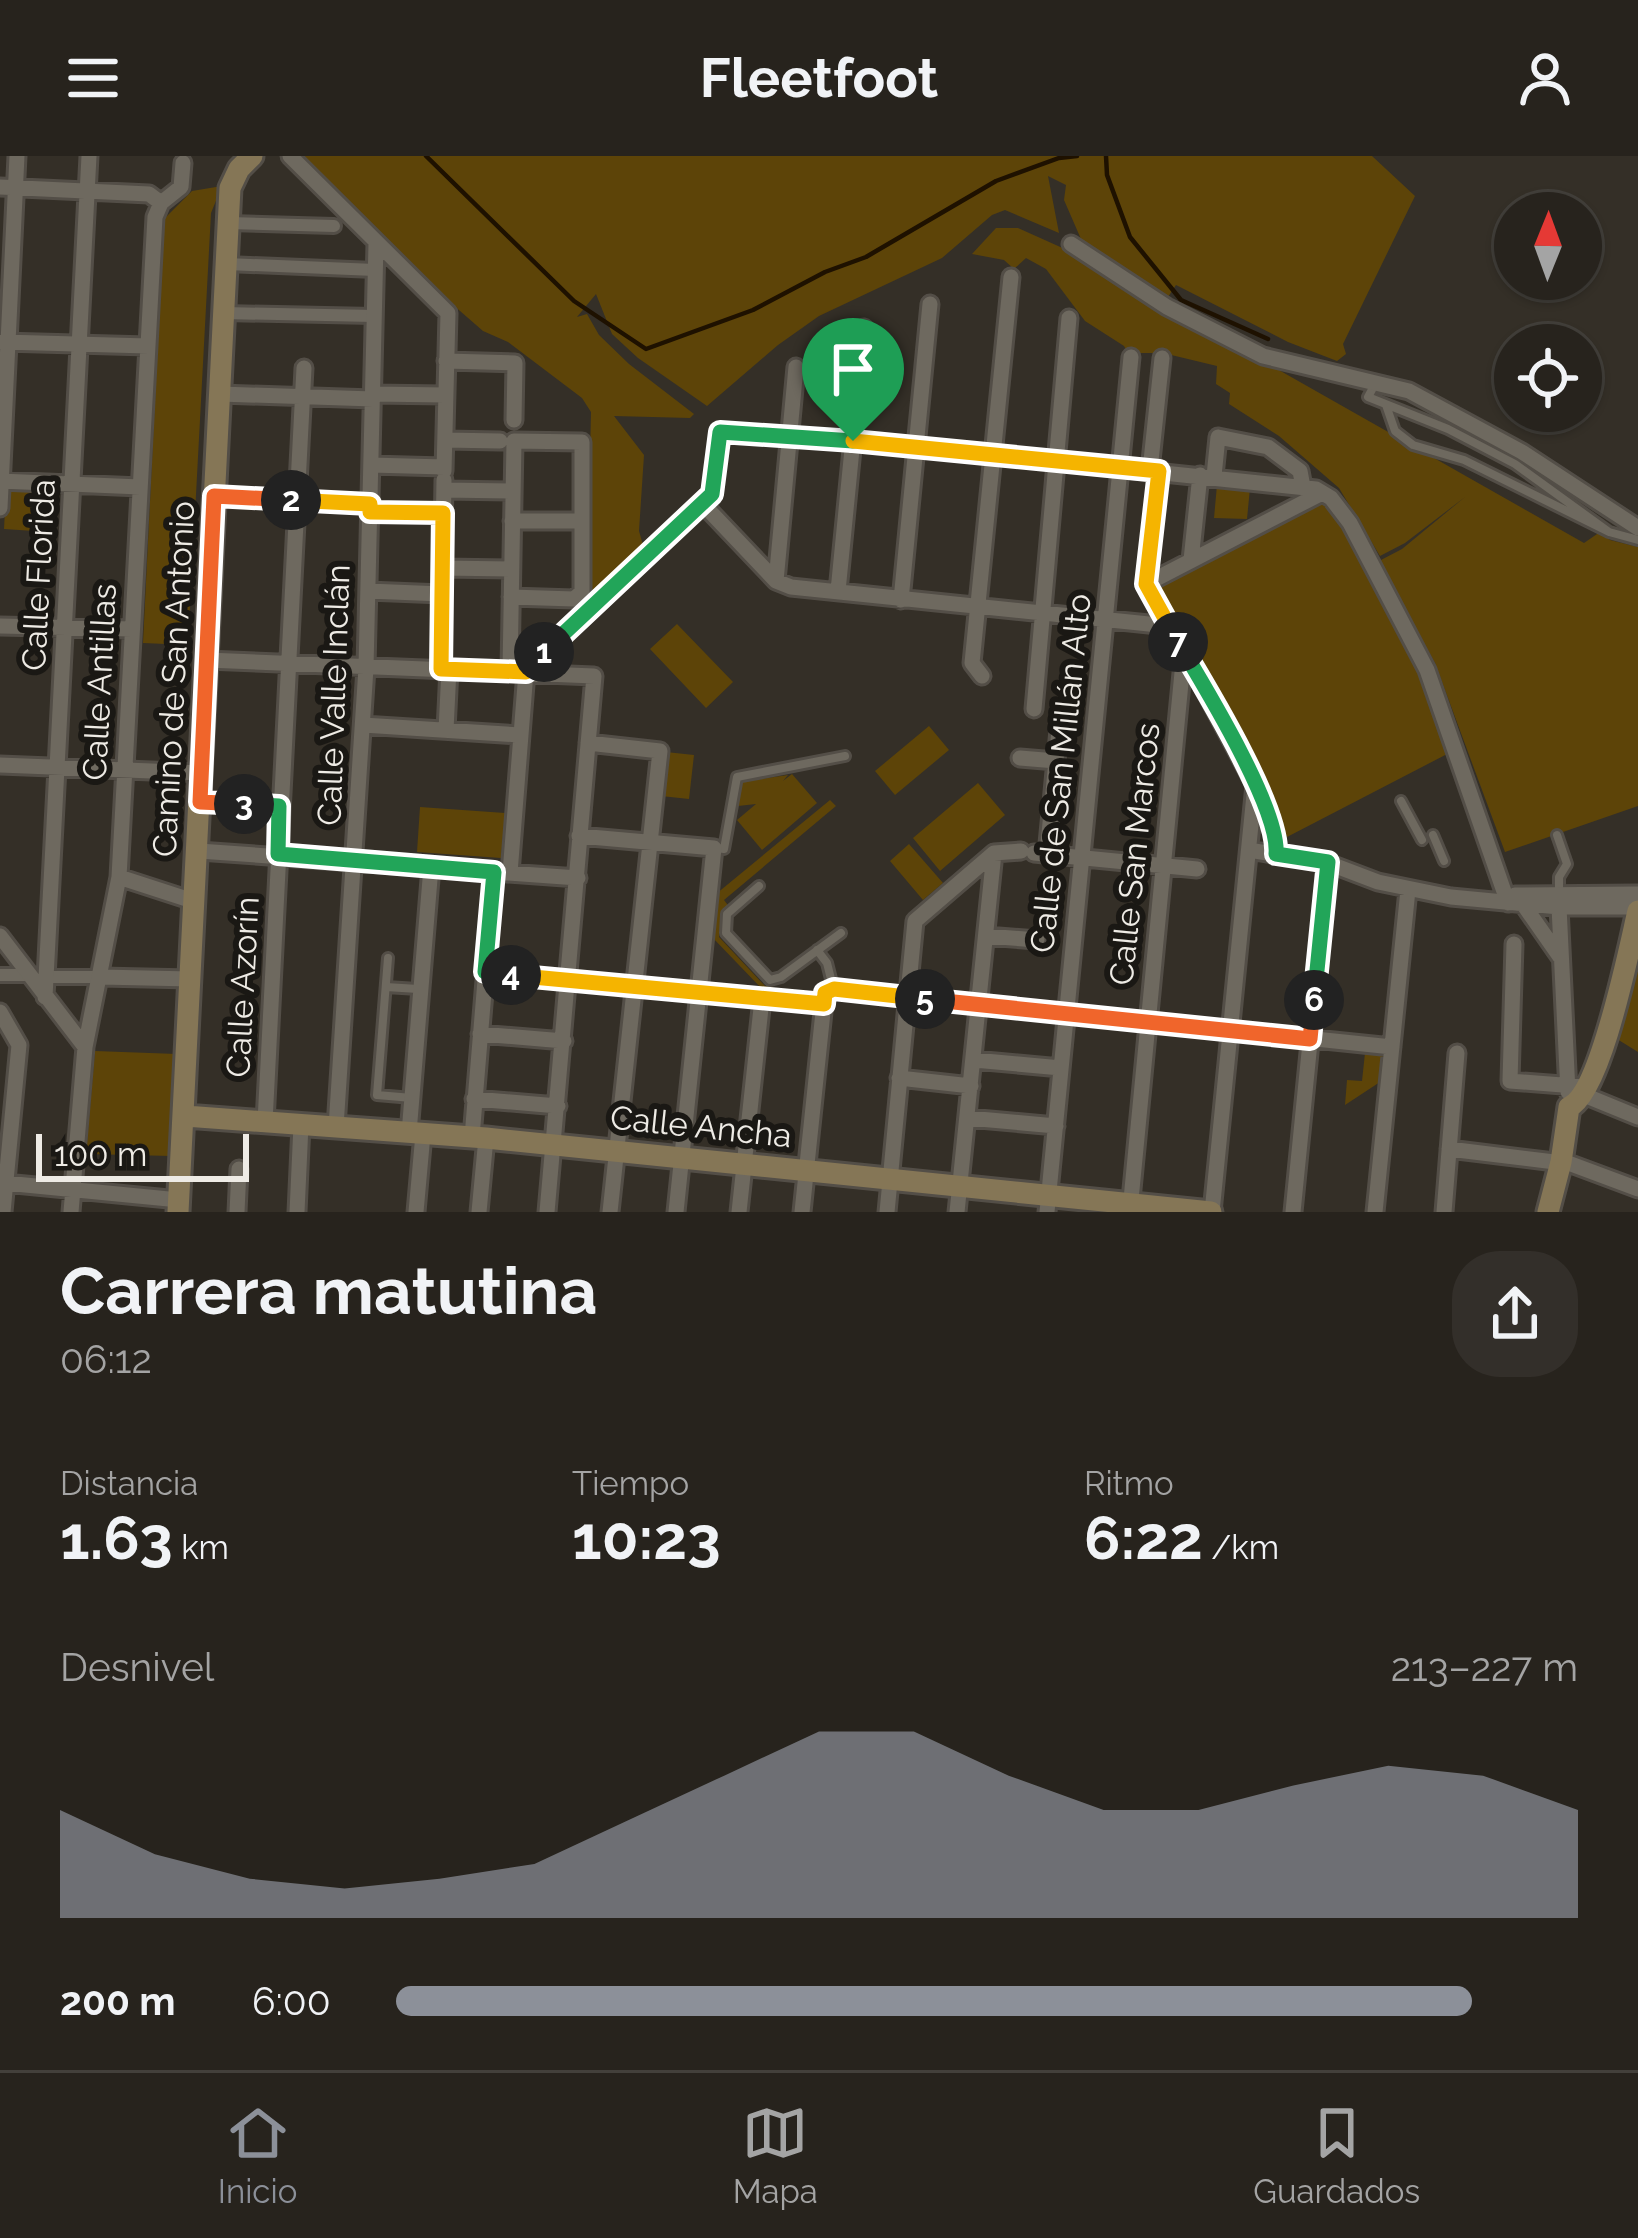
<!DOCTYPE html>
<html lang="es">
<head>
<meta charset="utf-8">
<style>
  :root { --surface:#27231d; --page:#332f2a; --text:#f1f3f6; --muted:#a4a4a4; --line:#43403b; --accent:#8c9099 }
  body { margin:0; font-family:Raleway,sans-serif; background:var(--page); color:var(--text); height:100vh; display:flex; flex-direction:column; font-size:45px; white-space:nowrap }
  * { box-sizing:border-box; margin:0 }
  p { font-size:39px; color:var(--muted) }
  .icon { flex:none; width:66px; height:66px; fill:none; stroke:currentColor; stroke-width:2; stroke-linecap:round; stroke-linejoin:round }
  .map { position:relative; height:1056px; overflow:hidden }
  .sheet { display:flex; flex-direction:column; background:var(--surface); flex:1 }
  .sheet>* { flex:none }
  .needle { width:78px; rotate:1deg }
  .fabs { position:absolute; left:1494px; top:36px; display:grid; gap:24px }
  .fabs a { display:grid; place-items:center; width:108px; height:108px; border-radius:50%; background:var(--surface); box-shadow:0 3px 9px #0004,0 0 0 3px var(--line); font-size:60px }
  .scale { position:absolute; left:36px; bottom:30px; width:213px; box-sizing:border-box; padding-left:12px; border:6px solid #eeebe5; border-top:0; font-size:33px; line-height:42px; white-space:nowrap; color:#eeebe5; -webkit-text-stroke:9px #1a1814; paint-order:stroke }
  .pin { position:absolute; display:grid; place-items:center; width:102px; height:102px; color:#fff; margin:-123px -51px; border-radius:50% 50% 50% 0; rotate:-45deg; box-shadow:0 0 12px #0007 }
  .pin .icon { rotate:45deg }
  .km { position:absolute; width:60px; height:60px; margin:-30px; border-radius:50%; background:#222; color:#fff; font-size:33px; line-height:60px; text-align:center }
  .round { display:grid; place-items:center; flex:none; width:126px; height:126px; border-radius:48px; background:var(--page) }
  .headline { display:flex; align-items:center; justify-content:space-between; height:204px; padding:0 60px }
  h1 { font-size:66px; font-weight:700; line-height:90px }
  .metrics { display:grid; grid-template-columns:repeat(3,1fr); gap:18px; height:204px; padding:12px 60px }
  .metrics div { display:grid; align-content:center }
  .metrics b { font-size:60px; font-weight:700 }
  .metrics small { font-size:33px; font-weight:400 }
  .metrics p { font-size:33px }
  .chart { height:336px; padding:24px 60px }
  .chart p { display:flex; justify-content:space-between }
  .chart svg { width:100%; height:216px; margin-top:12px; fill:var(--accent); opacity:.7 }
  ul { padding:0 60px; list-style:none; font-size:39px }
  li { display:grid; grid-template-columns:192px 144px 1fr; align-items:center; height:90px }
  li i { height:30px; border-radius:15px; background:var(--accent) }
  header { display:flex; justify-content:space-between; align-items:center; height:156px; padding:0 60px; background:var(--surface); font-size:54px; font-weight:700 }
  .menu { display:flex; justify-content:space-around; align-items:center; height:168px; border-top:3px solid var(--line); background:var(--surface); font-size:33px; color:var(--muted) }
  .menu a { display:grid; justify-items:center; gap:6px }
  .menu .selected { color:var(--accent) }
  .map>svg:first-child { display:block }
</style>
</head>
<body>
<header><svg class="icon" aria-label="menu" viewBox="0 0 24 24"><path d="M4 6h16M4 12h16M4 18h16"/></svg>Fleetfoot<svg class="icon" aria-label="person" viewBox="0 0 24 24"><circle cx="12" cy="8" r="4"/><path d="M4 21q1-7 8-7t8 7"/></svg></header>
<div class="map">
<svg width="1638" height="1056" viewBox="0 0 1638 1056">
  <rect width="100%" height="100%" fill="#342f27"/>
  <path fill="#5d4408" d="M302 0H1372L1415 40 1343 188 1346 198 1337 205 1288 186 1176 129 1168 141 1084 90 1064 44 1066 29 1048 20 1059 77 1005 54 992 59 942 102 819 160 778 189 707 250 638 202 612 178 596 138 577 161 587 158 599 179 629 208 694 258 690 262 614 260 644 299 639 375 643 389 587 442 591 256 582 242 508 186 483 175 452 148Z
    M222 30 211 57 188 489 143 487 164 63 192 35Z
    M996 72H1018L1067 94 1584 387 1600 376 1610 384 1638 391V650L1505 696 1435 507 1379 405 1402 393 1465 341 1405 387 1380 400 1339 332 1279 280 1229 248 1230 237 1216 228 1217 210 1163 197H1128L1124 190 1085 165 1046 113 1026 102 1014 113 1004 104 972 98Z
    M1217 329 1250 332 1247 363 1214 362Z
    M6 335 36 336 34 375 4 373Z
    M1323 340C1376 422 1418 505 1451 596L1287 681 1156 426Z
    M677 468 733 526 706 552 650 493Z
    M929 570 949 594 895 639 875 615Z
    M666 596 694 599 689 643 661 640Z
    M792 618 817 647 762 694 737 664 756 648 738 650 741 626 788 619 783 625Z
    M978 627 1005 659 940 715 913 682Z
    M830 644 836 650 724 744 730 752 721 760 719 781 765 830 773 831 778 839 767 838 711 780 716 738Z
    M420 651 505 657 501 702 417 696Z
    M909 688 943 727 923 744 890 705Z
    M1638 802V896L1617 883Z
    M95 895 177 898 172 1000 86 998Z
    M1365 897 1383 899 1380 926 1345 949 1347 924 1362 925Z"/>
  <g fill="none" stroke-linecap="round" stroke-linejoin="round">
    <path stroke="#1e1100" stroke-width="4.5" d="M426 0 574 145 646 193 753 154 825 116 866 101 996 25 1059 2 1077 0
      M1106 0 1107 19 1130 81 1181 144 1268 183"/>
    <defs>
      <path id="service" d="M1375 228 1368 241 1448 273 1515 308 1609 376 1464 304 1413 289 1395 275 1386 249
        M1609 376 1638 384
        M1401 645 1422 684
        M1433 679 1444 705
        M1557 679 1567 708 1559 721V739
        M715 692 724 693 737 621 845 600
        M759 730 727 758 726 777 770 824 781 821 841 777
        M817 794 827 807 833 831
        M388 802 377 939 412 942
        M386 831 418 833"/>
      <path id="pedestrian" d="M229 67 334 70
        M227 108 375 114
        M224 157 374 160
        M0 819H28
        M46 821H101"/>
      <path id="minor" d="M290 0 448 157 444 315
        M0 31 149 38 161 47
        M1071 88 1167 151 1263 200 1409 235 1522 296 1638 372
        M3 186 148 190
        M446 205 515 207 514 264
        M220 238 373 243
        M373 238 445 239
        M445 284 500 285
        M371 309 444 311
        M1150 314 1162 202
        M1214 320 1218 281 1268 291 1300 315 1303 331
        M0 325 140 331
        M444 334 513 335
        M214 340 370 348
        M702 347 776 425 791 431 1168 470
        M0 352 17 0
        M370 355 443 357
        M512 365H581
        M1191 404 1200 319
        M443 412 511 413
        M776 425 796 211
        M1146 428 1322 337
        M1146 428 1159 315
        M368 435 442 438
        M838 435 864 172
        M901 444 930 148
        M0 470 132 473
        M1185 497 1255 629 1212 1056
        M207 504 594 520 547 1056
        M441 513 444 324
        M510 515 514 285 582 286V436L574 443 511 441
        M982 520 972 507 1011 121
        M1034 553 1069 162
        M363 569 520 579
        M446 574 449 513
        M588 587 660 595 610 1056
        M1020 602 1056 605
        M0 609 202 617
        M1257 633 1277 687 1276 698
        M200 646 279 649
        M579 680 714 692 676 1056
        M1249 694 1328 707 1378 726 1451 741 1559 751H1638
        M199 695 578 722
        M1034 697 1197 713
        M1047 698 1059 574
        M510 717 526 516 712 338 720 276 917 291 1316 333 1331 342 1350 367 1427 514 1508 747
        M119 721 196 746
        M1515 739 1638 738
        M1523 748 1560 801
        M1559 751 1568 936
        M0 780 85 891
        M986 780 1037 784
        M1514 788 1510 925 1588 931
        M485 816 824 848
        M101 821 191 823
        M45 841 89 0
        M0 856 19 889 3 1056
        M480 878 564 885
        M974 904 1061 912
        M899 922 971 930
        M1584 939 1638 961
        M474 943 558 950
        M968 962 1056 970
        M265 966 304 212
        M336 971 366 512 376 87
        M409 977 431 711
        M472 981 494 716
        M1449 993 1571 1008 1638 1033
        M5 1027 179 1044
        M1130 1054 1184 496 1146 428
        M71 1056 85 891 119 721 155 61 161 47 181 31 183 7
        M237 1056 239 1013
        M297 1056 301 969
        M416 1056 423 978
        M479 1056 486 982
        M739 1056 762 843
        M802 1056 825 837 834 833 1392 891
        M887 1056 915 765 994 697 1021 695
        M957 1056 994 697
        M1047 1056 1131 201
        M1293 1056 1328 707
        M1375 1056 1408 734
        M1444 1056 1457 897"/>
      <path id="secondary" d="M185 960 486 982 1211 1056
        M178 1056 230 32 239 13 252 0
        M1548 1056 1561 1006 1569 951C1601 937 1629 793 1638 755"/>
    </defs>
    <use href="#service" stroke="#534e47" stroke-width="14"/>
    <use href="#pedestrian" stroke="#534e47" stroke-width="18"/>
    <use href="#minor" stroke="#534e47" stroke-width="21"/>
    <use href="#secondary" stroke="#534e47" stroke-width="27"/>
    <use href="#service" stroke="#6e695f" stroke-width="8"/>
    <use href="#pedestrian" stroke="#6e695f" stroke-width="12"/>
    <use href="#minor" stroke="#6e695f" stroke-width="15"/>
    <use href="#secondary" stroke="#857656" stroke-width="21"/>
  </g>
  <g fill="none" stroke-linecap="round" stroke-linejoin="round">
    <defs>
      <path id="split-1" d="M544 496 712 338 720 276 853 285"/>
      <path id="split-2" d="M291 344 370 348V356L443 357 441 513 526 516 544 496"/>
      <path id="split-3" d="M244 648 200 646 214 340 291 344"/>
      <path id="split-4" d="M244 648 279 650 278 698 494 716 485 816 511 819"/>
      <path id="split-5" d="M511 819 824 848 825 837 834 833 925 843"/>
      <path id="split-6" d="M925 843 1310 883 1314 844"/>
      <path id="split-7" d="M1178 486C1203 528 1280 653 1276 698L1328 706 1314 844"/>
      <path id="split-8" d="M853 285 1159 315 1146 428 1178 486"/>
    </defs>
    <use href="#split-1" stroke="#fff" stroke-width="24"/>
    <use href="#split-2" stroke="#fff" stroke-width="24"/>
    <use href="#split-3" stroke="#fff" stroke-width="24"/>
    <use href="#split-4" stroke="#fff" stroke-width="24"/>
    <use href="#split-5" stroke="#fff" stroke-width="24"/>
    <use href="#split-6" stroke="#fff" stroke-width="24"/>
    <use href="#split-7" stroke="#fff" stroke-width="24"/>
    <use href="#split-8" stroke="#fff" stroke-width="24"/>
    <use href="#split-1" stroke="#22a559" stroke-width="15"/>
    <use href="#split-2" stroke="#f5b400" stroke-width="15"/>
    <use href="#split-3" stroke="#f0652b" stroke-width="15"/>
    <use href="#split-4" stroke="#22a559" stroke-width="15"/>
    <use href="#split-5" stroke="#f5b400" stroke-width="15"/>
    <use href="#split-6" stroke="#f0652b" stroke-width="15"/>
    <use href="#split-7" stroke="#22a559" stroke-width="15"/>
    <use href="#split-8" stroke="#f5b400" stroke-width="15"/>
  </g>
  <g text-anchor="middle" stroke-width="12" stroke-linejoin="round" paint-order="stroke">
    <g font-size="33" fill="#eeebe5" stroke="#1a1814">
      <text transform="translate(38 419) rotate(-87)" y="12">Calle Florida</text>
      <text transform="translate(173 523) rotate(-87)" y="12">Camino de San Antonio</text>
      <text transform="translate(99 526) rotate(-87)" y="12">Calle Antillas</text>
      <text transform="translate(333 539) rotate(-88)" y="12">Calle Valle Inclán</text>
      <text transform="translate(1060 617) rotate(-84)" y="12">Calle de San Millán Alto</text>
      <text transform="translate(1134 698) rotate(-84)" y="12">Calle San Marcos</text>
      <text transform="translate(242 831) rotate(-87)" y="12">Calle Azorín</text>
      <text transform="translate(701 970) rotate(6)" y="12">Calle Ancha</text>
    </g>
  </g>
</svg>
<div class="fabs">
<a><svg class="needle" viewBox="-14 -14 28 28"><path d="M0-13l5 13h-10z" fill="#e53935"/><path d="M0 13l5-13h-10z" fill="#a4a4a4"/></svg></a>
<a><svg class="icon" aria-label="locate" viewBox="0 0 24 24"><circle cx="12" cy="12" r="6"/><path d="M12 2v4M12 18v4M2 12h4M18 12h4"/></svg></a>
</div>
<div class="scale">100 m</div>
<div class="pin" style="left:853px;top:285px;background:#1e9e55"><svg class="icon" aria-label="arrive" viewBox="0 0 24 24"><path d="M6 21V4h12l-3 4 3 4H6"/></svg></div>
<b class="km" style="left:544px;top:496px">1</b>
<b class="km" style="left:291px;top:344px">2</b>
<b class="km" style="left:244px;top:648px">3</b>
<b class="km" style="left:511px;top:819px">4</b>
<b class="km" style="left:925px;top:843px">5</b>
<b class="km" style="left:1314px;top:844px">6</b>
<b class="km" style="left:1178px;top:486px">7</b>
</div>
<section class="sheet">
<div class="headline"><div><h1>Carrera matutina</h1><p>06:12</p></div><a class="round"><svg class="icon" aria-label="share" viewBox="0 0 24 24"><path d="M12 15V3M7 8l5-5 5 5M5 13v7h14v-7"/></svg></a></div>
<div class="metrics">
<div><p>Distancia</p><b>1.63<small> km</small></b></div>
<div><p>Tiempo</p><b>10:23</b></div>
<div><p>Ritmo</p><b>6:22<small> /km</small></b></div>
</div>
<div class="chart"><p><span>Desnivel</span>213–227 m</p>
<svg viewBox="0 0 160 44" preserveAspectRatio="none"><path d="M0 44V22L10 31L20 36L30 38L40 36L50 33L60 24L70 15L80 6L90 6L100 15L110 22L120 22L130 17L140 13L150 15L160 22V44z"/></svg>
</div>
<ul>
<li><b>200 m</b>6:00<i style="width:91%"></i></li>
</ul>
</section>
<nav class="menu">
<a class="selected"><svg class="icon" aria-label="home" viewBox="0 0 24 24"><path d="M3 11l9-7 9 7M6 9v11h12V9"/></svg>Inicio</a>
<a><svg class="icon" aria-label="map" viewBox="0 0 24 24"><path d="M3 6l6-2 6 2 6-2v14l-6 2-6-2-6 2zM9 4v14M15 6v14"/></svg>Mapa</a>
<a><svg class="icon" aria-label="saved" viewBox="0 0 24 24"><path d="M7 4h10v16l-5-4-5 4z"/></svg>Guardados</a>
</nav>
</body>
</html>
